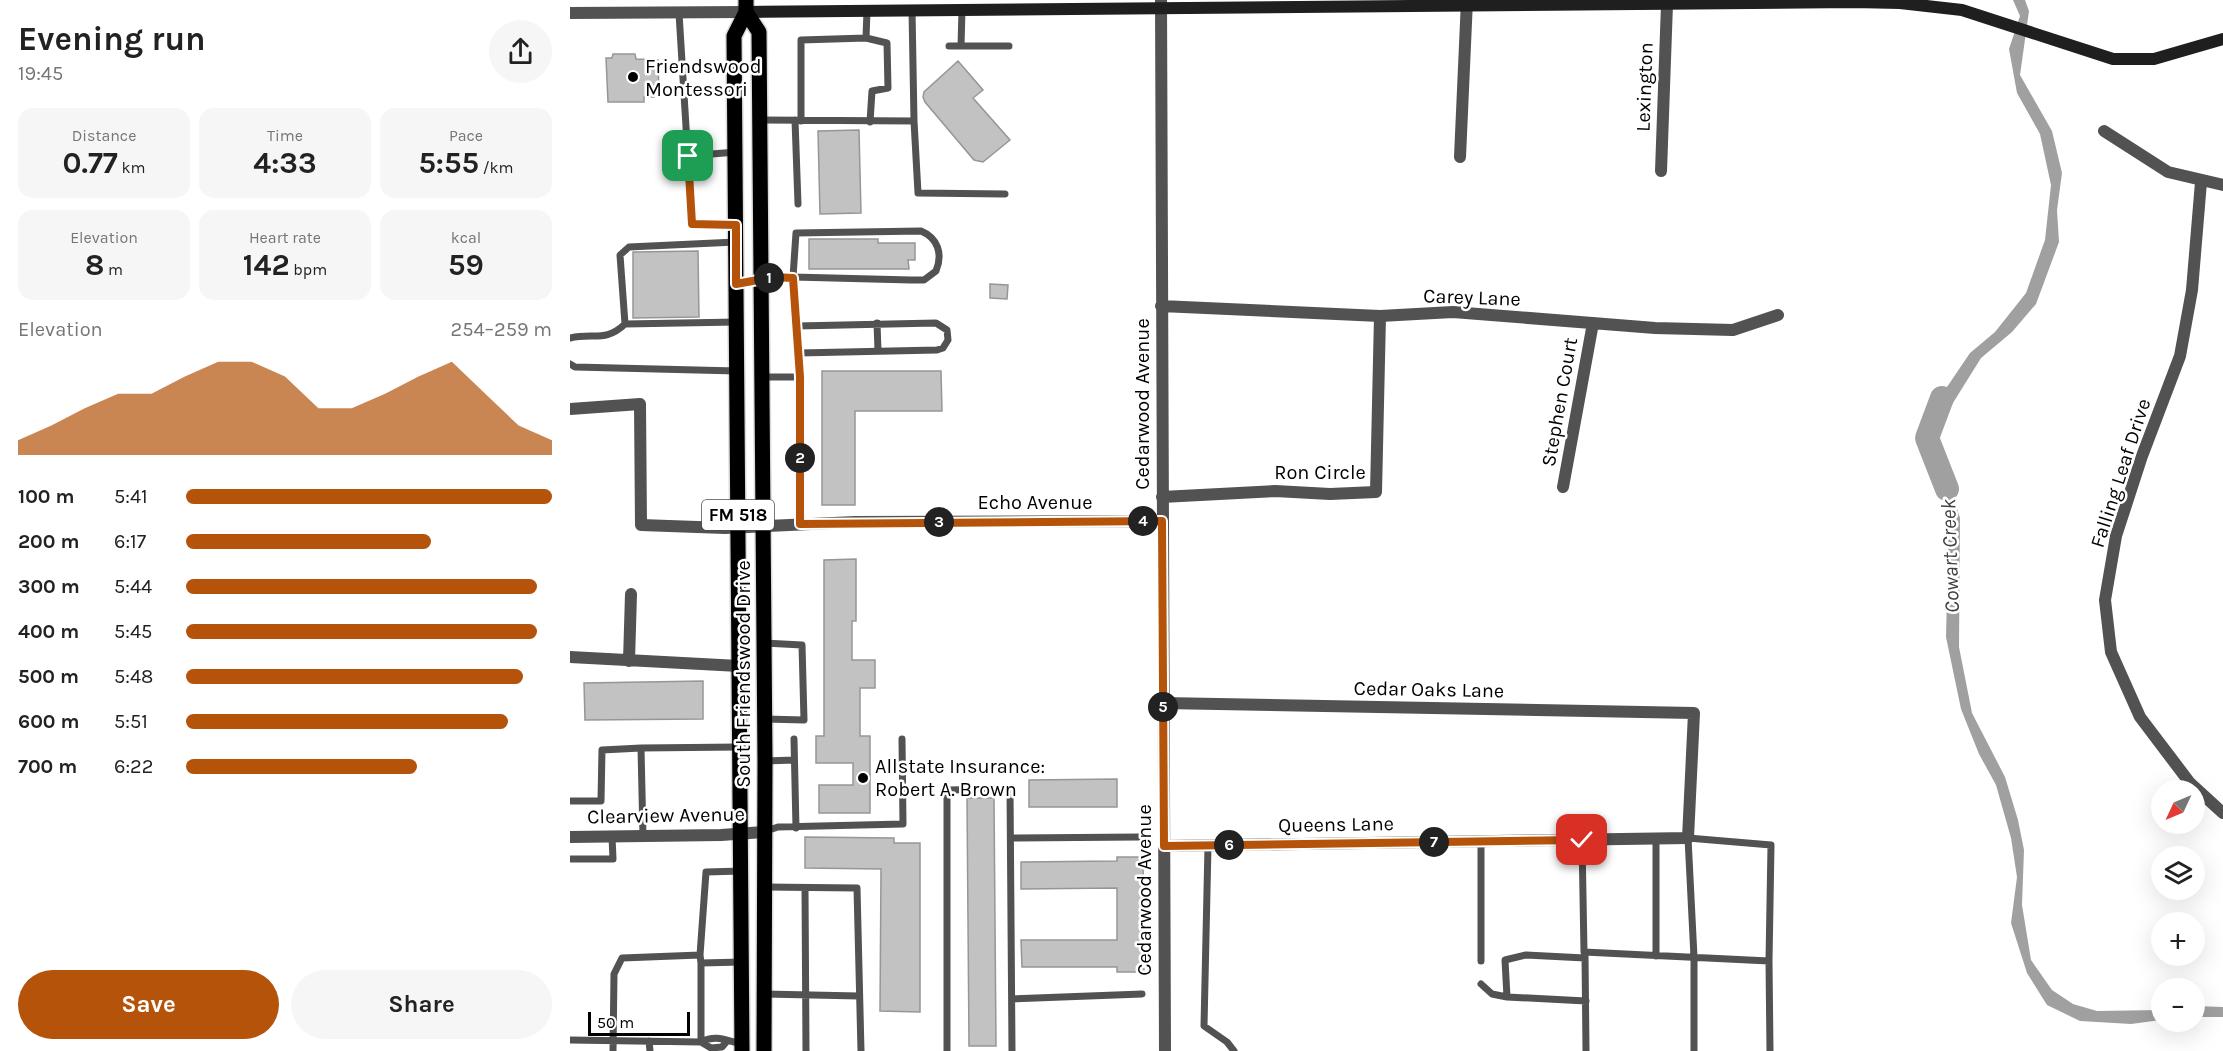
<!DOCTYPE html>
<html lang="en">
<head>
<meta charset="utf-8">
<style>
  :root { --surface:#fff; --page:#f6f6f6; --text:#222; --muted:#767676; --accent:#b45309 }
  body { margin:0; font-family:Karla,sans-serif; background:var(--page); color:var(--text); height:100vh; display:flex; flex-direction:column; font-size:22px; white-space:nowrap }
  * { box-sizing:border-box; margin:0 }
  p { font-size:20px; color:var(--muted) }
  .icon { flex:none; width:33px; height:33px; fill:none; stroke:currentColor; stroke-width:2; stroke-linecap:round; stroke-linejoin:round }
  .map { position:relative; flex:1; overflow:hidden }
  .sheet { display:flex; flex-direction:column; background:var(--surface); width:570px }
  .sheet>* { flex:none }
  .needle { width:39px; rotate:226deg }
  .buttons { position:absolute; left:1581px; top:780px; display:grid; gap:12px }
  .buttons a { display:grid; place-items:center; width:54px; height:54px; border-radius:50%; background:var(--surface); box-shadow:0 6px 24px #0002; font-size:30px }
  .scale { position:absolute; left:18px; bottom:15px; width:102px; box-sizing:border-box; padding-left:6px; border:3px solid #000; border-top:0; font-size:16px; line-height:21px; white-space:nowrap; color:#000; -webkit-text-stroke:4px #fff; paint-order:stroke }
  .pin { position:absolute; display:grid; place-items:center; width:51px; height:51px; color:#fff; margin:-26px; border-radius:12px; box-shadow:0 3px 9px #0006 }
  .km { position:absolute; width:30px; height:30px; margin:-15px; border-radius:50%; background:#222; color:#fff; font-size:16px; line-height:30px; text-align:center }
  .round { display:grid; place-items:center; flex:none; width:63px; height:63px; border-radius:32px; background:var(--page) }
  .overview { display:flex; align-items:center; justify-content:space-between; height:102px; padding:0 18px }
  h1 { font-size:33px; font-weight:700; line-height:45px }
  .stats { display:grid; grid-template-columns:repeat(3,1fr); gap:9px; height:102px; padding:6px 18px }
  .stats div { display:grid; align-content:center; border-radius:15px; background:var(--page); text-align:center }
  .stats b { font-size:30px; font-weight:700 }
  .stats small { font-size:16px; font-weight:400 }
  .stats p { font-size:16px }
  .chart { height:168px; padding:12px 18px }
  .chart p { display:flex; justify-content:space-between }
  .chart svg { width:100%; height:108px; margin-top:6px; fill:var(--accent); opacity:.7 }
  .button { display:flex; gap:12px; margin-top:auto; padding:12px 18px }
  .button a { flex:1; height:69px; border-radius:36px; background:var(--accent); color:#fff; font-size:24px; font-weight:700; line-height:69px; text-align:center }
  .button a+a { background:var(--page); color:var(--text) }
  ul { padding:0 18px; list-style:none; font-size:20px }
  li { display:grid; grid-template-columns:96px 72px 1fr; align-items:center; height:45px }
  li i { height:15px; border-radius:8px; background:var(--accent) }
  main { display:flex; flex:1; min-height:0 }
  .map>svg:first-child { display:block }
</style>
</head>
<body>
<main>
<section class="sheet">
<div class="overview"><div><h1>Evening run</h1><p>19:45</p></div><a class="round"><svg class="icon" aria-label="share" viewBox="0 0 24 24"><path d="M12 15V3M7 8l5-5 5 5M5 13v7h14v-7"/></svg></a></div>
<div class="stats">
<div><p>Distance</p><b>0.77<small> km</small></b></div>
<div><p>Time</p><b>4:33</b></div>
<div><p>Pace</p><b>5:55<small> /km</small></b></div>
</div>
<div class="stats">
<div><p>Elevation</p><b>8<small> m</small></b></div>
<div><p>Heart rate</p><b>142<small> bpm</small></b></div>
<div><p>kcal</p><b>59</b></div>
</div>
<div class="chart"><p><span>Elevation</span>254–259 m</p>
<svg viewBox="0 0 160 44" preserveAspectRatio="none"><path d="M0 44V38L10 32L20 25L30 19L40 19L50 12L60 6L70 6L80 12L90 25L100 25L110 19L120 12L130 6L140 19L150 32L160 38V44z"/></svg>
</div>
<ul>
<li><b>100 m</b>5:41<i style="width:100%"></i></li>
<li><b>200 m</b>6:17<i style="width:67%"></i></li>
<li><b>300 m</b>5:44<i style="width:96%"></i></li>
<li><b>400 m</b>5:45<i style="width:96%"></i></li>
<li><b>500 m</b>5:48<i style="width:92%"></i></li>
<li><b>600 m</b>5:51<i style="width:88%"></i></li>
<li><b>700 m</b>6:22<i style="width:63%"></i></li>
</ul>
<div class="button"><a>Save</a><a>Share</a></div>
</section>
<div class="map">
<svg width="1653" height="1051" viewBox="0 0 1653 1051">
  <rect width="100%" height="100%" fill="#fff"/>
  <path fill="#a0a0a0" d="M1443 0H1455L1459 11 1450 75 1482 131 1492 173 1487 210 1489 242 1466 304 1442 332 1411 358 1368 427 1374 466 1390 518 1389 647 1402 713 1435 777 1448 820 1454 850 1452 905 1461 960 1482 990 1503 1004 1527 1011 1591 1010V1020L1561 1024 1510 1021 1477 1005 1457 973 1441 923 1447 877 1441 838 1426 785 1409 754 1391 709 1376 637 1379 512 1366 468 1358 415 1400 353 1425 332 1456 293 1475 240 1481 185 1470 134 1447 93 1439 49 1450 16Z
    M1624 1006 1653 1007V1017H1625Z"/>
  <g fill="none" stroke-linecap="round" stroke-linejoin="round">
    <path stroke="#a0a0a0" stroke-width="24" d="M1372 398 1357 438 1377 489"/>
  </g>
  <path fill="#c2c2c2" stroke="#969696" stroke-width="1.5" d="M43 54H65L66 59 88 60 89 94H85L84 97H74V102H38L36 58H42Z
    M388 61 413 90 403 98 440 140 413 162 404 160 355 102 353 97 354 92Z
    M289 130 291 213 250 214 248 131Z
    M239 239H308V243H345V260H338L339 269H239Z
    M128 251 129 317 63 318V252Z
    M420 284 438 285 437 299 420 298Z
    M252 371H371L372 411H285V505H252Z
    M286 559V621H282V660H305V688H290V736H300V813H249V785H283V763H246V736H254V560Z
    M133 681V719L15 720 14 683Z
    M547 779V807H459V780Z
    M397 798H424L426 1046H399Z
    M235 837 324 838V843H350V1012L310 1011 311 869 235 868Z
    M547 857H573L574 972H547V967H452L451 940H547V888L451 889V862L547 861Z"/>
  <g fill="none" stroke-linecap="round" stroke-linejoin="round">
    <defs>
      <path id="primary" d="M176 12 189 32 195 761 194 1051
        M172 1051 164 36 176 12V0"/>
    </defs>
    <use href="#primary" stroke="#dbdbdb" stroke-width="18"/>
    <path stroke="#525252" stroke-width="7" d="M392 10 391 46H439
      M109 13 122 224 166 225
      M296 38 317 43 318 88 302 91 300 122
      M379 46H391
      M189 120 344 121 342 10
      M225 120 228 204
      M231 121V40L296 38 297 11
      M344 121 348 193 435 194
      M118 156 166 152
      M166 242 59 247 50 255 55 324 167 322
      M166 284 204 277H223L341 280H354L366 271C373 254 368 238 351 231L226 233 223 277 230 377V524
      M307 323 308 351
      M227 326 366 323 377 330 378 340 373 348 367 350 229 353
      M0 338C23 332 35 343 55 324
      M0 364 5 367 167 371
      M192 377H230
      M194 643 232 645 234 720 195 719
      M224 739 226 828
      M195 761 224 760
      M0 801H31L32 750 71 748
      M196 831 208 827 333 824 332 739
      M73 836 71 748 169 747
      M441 838 569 837
      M1086 838V956
      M1012 840 1014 952C1076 955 1138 958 1199 961L1201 845 1118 838 1124 957V1051
      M638 846 634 1026 657 1042 664 1051
      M1 859H43L42 837
      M172 871 136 872 130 955 131 963 172 962
      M195 887 287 888 291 1051
      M235 888 236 1051
      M1015 954 1016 1051
      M1015 958 956 955 935 960 937 997 1016 1001
      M911 961V841
      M1199 961 1200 1051
      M911 984 922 994 937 997
      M194 994 289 996
      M442 999 572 994
      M0 1040 131 1042V963
      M79 1041 80 1051
      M157 1041 152 1047 141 1048 131 1042C147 1034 156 1041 172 1044
      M43 1051 44 974 52 958 130 955
      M377 1051V790L440 789 442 1051"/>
    <path stroke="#525252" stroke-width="12" d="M591 0 595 1051
      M0 13 176 12
      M1534 131 1598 172 1653 185
      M890 157 897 0
      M1091 171 1097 4
      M1631 182 1622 290 1610 356 1572 456 1546 536 1535 600 1541 652 1570 717 1620 783 1653 813
      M591 306 810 316 883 312 1085 328 1163 330 1208 315
      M0 409 70 404 71 525 155 528 285 522 592 521
      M993 487 1023 323
      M592 497 705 491 760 494 806 492 810 316
      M0 657 169 666
      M59 661 61 594
      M593 703 1124 713 1118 838 594 846
      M0 837 151 835 194 832"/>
    <path stroke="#1f1f1f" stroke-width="12" d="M176 12 1284 2 1330 3 1392 10 1543 59H1584L1653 39"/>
    <use href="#primary" stroke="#000" stroke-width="15"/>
  </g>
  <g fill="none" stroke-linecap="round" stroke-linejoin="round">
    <defs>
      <path id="route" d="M118 156 122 224 166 225V284L204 277 223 278 230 377V524L592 521 594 846 1012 840"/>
    </defs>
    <use href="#route" stroke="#fff" stroke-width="12"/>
    <use href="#route" stroke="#b45309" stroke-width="8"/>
  </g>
  <g fill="#000" stroke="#fff" stroke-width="2">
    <circle cx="63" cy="77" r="6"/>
    <circle cx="293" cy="778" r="6"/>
  </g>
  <g text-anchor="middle" stroke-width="5" stroke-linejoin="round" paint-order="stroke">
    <rect fill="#fff" stroke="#4c4c4c" stroke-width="1.5" x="132" y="500" width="72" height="30" rx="4.5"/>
    <g font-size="18" font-weight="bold" fill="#000">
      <text x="168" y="521">FM 518</text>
    </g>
    <g font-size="20" fill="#000" stroke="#fff" text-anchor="start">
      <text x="75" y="73">Friendswood<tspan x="75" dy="23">Montessori</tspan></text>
      <text x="305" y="773">Allstate Insurance:<tspan x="305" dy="23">Robert A. Brown</tspan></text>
    </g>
    <g font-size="20" fill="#000" stroke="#fff">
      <text transform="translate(1074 87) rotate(-88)" y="7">Lexington</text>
      <text transform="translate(902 297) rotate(2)" y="7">Carey Lane</text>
      <text transform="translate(989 402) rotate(-80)" y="7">Stephen Court</text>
      <text transform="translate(572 404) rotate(-90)" y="7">Cedarwood Avenue</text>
      <text x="750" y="479">Ron Circle</text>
      <text transform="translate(1550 473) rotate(-72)" y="7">Falling Leaf Drive</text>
      <text x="465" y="509">Echo Avenue</text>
      <text transform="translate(173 674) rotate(-90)" y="7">South Friendswood Drive</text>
      <text transform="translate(859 689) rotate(1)" y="7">Cedar Oaks Lane</text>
      <text transform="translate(96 815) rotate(-1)" y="7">Clearview Avenue</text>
      <text transform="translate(766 824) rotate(-1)" y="7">Queens Lane</text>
      <text transform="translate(574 890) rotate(-90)" y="7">Cedarwood Avenue</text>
    </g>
    <g font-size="21" font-style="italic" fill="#414141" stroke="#fff">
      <text transform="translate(1380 556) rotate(-92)" y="7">Cowart Creek</text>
    </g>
  </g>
</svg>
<div class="buttons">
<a><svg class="needle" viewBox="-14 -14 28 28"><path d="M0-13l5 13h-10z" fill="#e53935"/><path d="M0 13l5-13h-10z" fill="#767676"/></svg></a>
<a><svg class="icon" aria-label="layers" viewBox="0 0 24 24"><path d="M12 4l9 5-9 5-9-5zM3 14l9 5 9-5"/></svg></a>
<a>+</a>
<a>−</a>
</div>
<div class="scale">50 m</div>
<div class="pin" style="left:118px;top:156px;background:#1e9e55"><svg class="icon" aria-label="arrive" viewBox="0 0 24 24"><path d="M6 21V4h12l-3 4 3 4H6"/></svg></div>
<div class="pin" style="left:1012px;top:840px;background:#d93025"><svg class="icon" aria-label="check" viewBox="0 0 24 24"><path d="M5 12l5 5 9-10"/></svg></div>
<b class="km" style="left:199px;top:278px">1</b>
<b class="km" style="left:230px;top:458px">2</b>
<b class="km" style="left:369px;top:522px">3</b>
<b class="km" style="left:573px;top:521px">4</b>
<b class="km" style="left:593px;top:707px">5</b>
<b class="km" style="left:659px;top:845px">6</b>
<b class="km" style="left:864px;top:842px">7</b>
</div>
</main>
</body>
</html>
